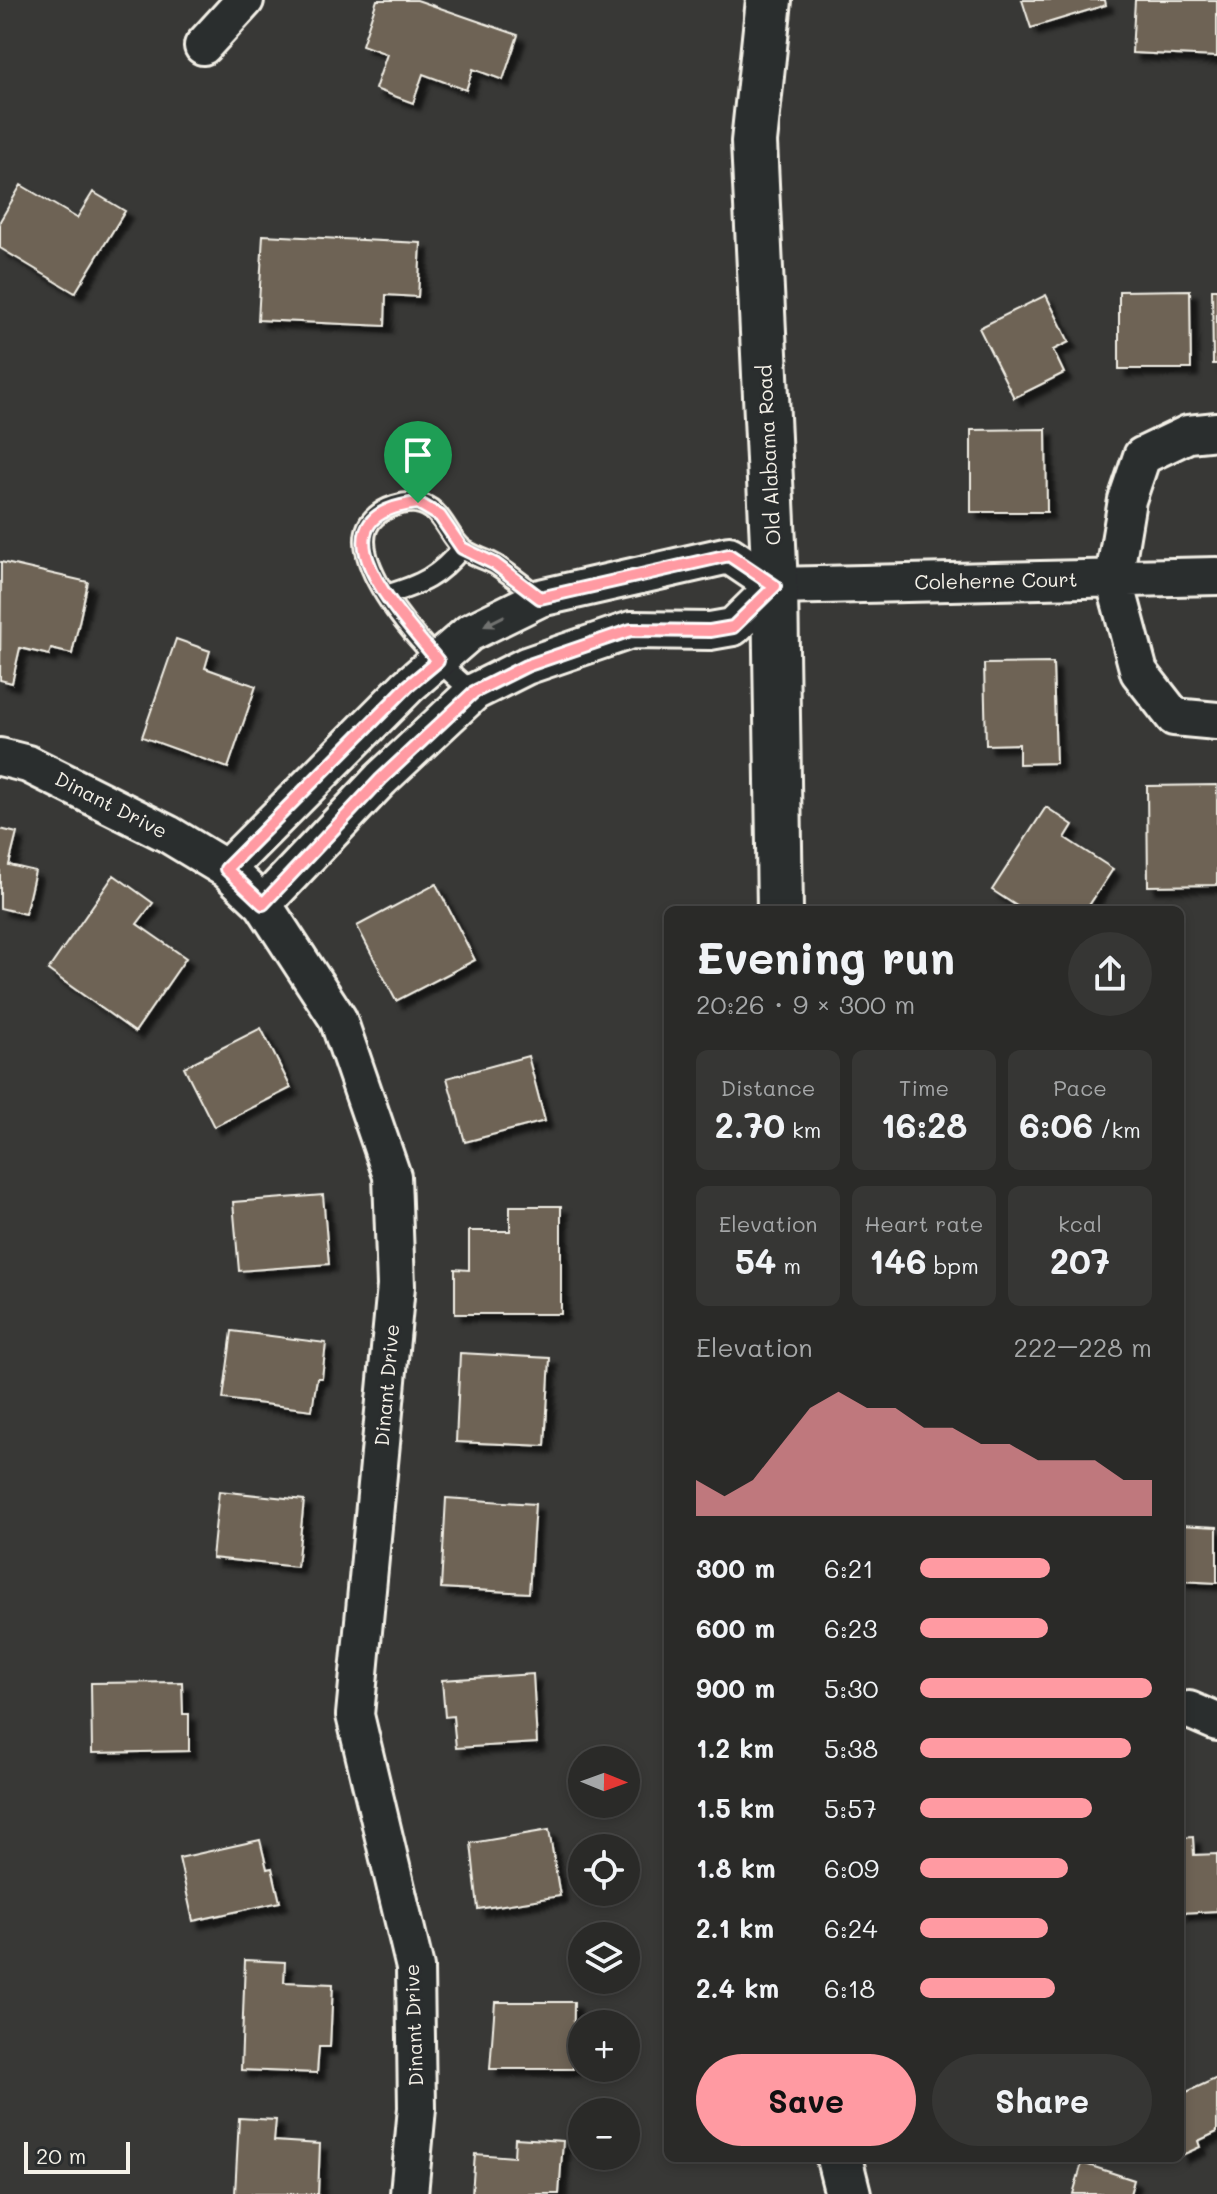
<!DOCTYPE html>
<html lang="en">
<head>
<meta charset="utf-8">
<style>
  :root { --surface:#2a2a28; --page:#363634; --text:#f1f3f6; --muted:#a5a7a8; --line:#464645; --accent:#ff9aa2 }
  body { margin:0; font-family:Mali,sans-serif; background:var(--page); color:var(--text); height:100vh; display:flex; flex-direction:column; font-size:30px; white-space:nowrap }
  * { box-sizing:border-box; margin:0 }
  p { font-size:26px; color:var(--muted) }
  .icon { flex:none; width:44px; height:44px; fill:none; stroke:currentColor; stroke-width:2; stroke-linecap:round; stroke-linejoin:round }
  .map { position:relative; flex:1; overflow:hidden }
  .drawer { position:absolute; left:664px; top:906px; width:520px; height:1256px; display:flex; flex-direction:column; background:var(--surface); border-radius:12px; box-shadow:0 4px 12px #0003,0 0 0 2px var(--line) }
  .drawer>* { flex:none }
  .needle { width:52px; rotate:91deg }
  .buttons { position:absolute; left:568px; top:1746px; display:grid; gap:16px }
  .buttons a { display:grid; place-items:center; width:72px; height:72px; border-radius:50%; background:var(--surface); box-shadow:0 4px 12px #0003,0 0 0 2px var(--line); font-size:40px }
  .scale { position:absolute; left:24px; bottom:20px; width:106px; box-sizing:border-box; padding-left:8px; border:4px solid #f4f1e8; border-top:0; font-size:22px; line-height:28px; white-space:nowrap; color:#f4f1e8; -webkit-text-stroke:6px #2a2d2e; paint-order:stroke }
  .pin { position:absolute; display:grid; place-items:center; width:68px; height:68px; color:#fff; margin:-82px -34px; border-radius:50% 50% 50% 0; rotate:-45deg; box-shadow:0 0 8px #0007 }
  .pin .icon { rotate:45deg }
  .round { display:grid; place-items:center; flex:none; width:84px; height:84px; border-radius:42px; background:var(--page) }
  .summary { display:flex; align-items:center; justify-content:space-between; height:136px; padding:0 32px }
  h1 { font-size:44px; font-weight:800; line-height:60px }
  .stats { display:grid; grid-template-columns:repeat(3,1fr); gap:12px; height:136px; padding:8px 32px }
  .stats div { display:grid; align-content:center; border-radius:12px; background:var(--page); text-align:center }
  .stats b { font-size:34px; font-weight:800 }
  .stats small { font-size:22px; font-weight:400 }
  .stats p { font-size:22px }
  .chart { height:224px; padding:16px 32px }
  .chart p { display:flex; justify-content:space-between }
  .chart svg { width:100%; height:144px; margin-top:8px; fill:var(--accent); opacity:.7 }
  .primary-button { display:flex; gap:16px; margin-top:auto; padding:16px 32px }
  .primary-button a { flex:1; height:92px; border-radius:48px; background:var(--accent); color:#111; font-size:32px; font-weight:800; line-height:92px; text-align:center }
  .primary-button a+a { background:var(--page); color:var(--text) }
  ul { padding:0 32px; list-style:none; font-size:26px }
  li { display:grid; grid-template-columns:128px 96px 1fr; align-items:center; height:60px }
  li i { height:20px; border-radius:10px; background:var(--accent) }
  .map>svg:first-child { display:block }
</style>
</head>
<body>
<div class="map">
<svg width="1217" height="2194" viewBox="0 0 1217 2194">
  <defs>
    <filter id="shadow"><feDropShadow dx="7" dy="7" stdDeviation="2" flood-color="#0009"/></filter>
  </defs>
  <rect width="100%" height="100%" fill="#383836"/>
  <filter id="ink" filterUnits="userSpaceOnUse"><feTurbulence type="fractalNoise" baseFrequency=".0125" numOctaves="2"/><feDisplacementMap in="SourceGraphic" scale="16" xChannelSelector="R" yChannelSelector="G"/><feConvolveMatrix kernelMatrix="1 2 1 2 8 2 1 2 1" color-interpolation-filters="sRGB"/></filter>
  <g filter="url(#ink)">
    <path fill="#6e6455" stroke="#f4f1e8" stroke-width="2" filter="url(#shadow)" d="M377 0H417L518 35 503 80 473 69 466 90 423 74 413 103 375 89 387 54 362 45Z
      M1022 0H1105L1106 5 1031 28Z
      M1135 0H1217V57L1132 53Z
      M21 185 77 218 93 192 125 211 75 293 0 248V221Z
      M263 235 421 243 418 297 386 295 385 326 258 320Z
      M1212 289H1217V364H1213Z
      M1190 290 1191 369H1119V291Z
      M1046 295 1069 342 1053 350 1064 373 1014 398 979 328Z
      M1046 429 1047 512H971V430Z
      M1 562 88 582 72 654 51 649 49 655 20 648 12 683 0 680Z
      M176 639 210 651 205 668 256 686 228 768 142 737Z
      M1053 663 1056 763 1019 764V744L986 745 984 664Z
      M1217 785V885L1148 886 1147 786Z
      M1046 807 1073 825 1065 838 1113 869 1086 910H1023L992 890Z
      M0 829 17 833 9 865 35 871 25 914 0 908Z
      M114 875 153 903 137 924 186 958 135 1032 48 970Z
      M436 884 475 960 396 1001 357 926Z
      M261 1028 291 1088 214 1127 184 1067Z
      M528 1056 545 1121 465 1142 447 1078Z
      M323 1195 329 1264 239 1271 233 1202Z
      M510 1206H561V1314H455V1269L469 1270V1231H510Z
      M232 1331 326 1343 322 1378H317L312 1410 223 1399Z
      M460 1353 550 1358 545 1446 456 1442Z
      M219 1491 304 1500 297 1567 212 1558Z
      M446 1498 535 1504 529 1593 441 1588Z
      M1180 1525 1217 1527V1583L1180 1581Z
      M533 1674 537 1743 456 1748 453 1716 445 1717 442 1680Z
      M182 1682 183 1714H189V1751L92 1753 91 1683Z
      M549 1830 560 1896 478 1909 471 1843Z
      M1193 1837 1194 1855 1217 1854V1911L1180 1913V1838Z
      M260 1840 267 1869 272 1868 280 1902 193 1921 179 1858Z
      M245 1960 285 1962 284 1982 333 1984 330 2047H319L317 2073 241 2070Z
      M495 2002H574L573 2069H490Z
      M1217 2078V2132L1198 2141 1200 2147 1180 2156V2095Z
      M239 2118 276 2120 274 2141 320 2144 318 2194H235Z
      M515 2138 563 2141 559 2194H472L475 2154 514 2157Z
      M1082 2163 1134 2180 1130 2194H1073Z"/>
    <g fill="none" stroke-linecap="round" stroke-linejoin="round">
      <defs>
        <path id="service" d="M386 595C422 584 438 577 462 548
          M474 692C441 670 330 554 376 516 386 507 402 502 416 503 442 506 446 535 463 549 472 556 486 559 496 565 511 575 526 587 540 598"/>
        <path id="minor" d="M203 46 245 0
          M1217 431 1188 434 1142 456 1127 500 1114 578 1139 672 1174 717 1217 721
          M775 586 1217 576
          M0 757 28 764 168 834 226 869 263 904 338 1019 392 1176 396 1286 355 1715 415 1968 417 2108 409 2194
          M226 869 408 686 469 633 540 598 729 555 775 586
          M263 904 381 779 474 692 526 666 631 630 710 631 733 627 775 586
          M1189 1710 1217 1722"/>
        <path id="secondary" d="M769 0 754 142 775 586 780 910
          M839 2158 848 2194"/>
      </defs>
      <use href="#service" stroke="#f4f1e8" stroke-width="24"/>
      <use href="#minor" stroke="#f4f1e8" stroke-width="42"/>
      <use href="#secondary" stroke="#f4f1e8" stroke-width="50"/>
      <use href="#service" stroke="#2a2d2e" stroke-width="18"/>
      <use href="#minor" stroke="#2a2d2e" stroke-width="36"/>
      <use href="#secondary" stroke="#2a2d2e" stroke-width="44"/>
    </g>
    <defs><path id="oneway-solid" d="M-6-.8H1V-3.2L6.5 0L1 3.2V.8H-6Z" transform="scale(2)"/></defs>
    <use fill="#71726f" href="#oneway-solid" transform="translate(494 621) rotate(153)"/>
  </g>
  <g fill="none" stroke-linecap="round" stroke-linejoin="round" filter="url(#ink)">
    <defs>
      <path id="route" d="M418 503 440 516 462 548 495 564 540 598 729 555 775 586 733 627 710 631 631 630 526 666 474 692 381 779 263 904 226 869 408 686 438 661C403 617 303 516 418 503Z"/>
    </defs>
    <use href="#route" stroke="#fff" stroke-width="16"/>
    <use href="#route" stroke="#ff9aa2" stroke-width="10"/>
  </g>
  <g text-anchor="middle" stroke-width="6" stroke-linejoin="round" paint-order="stroke">
    <g font-size="20" fill="#f4f1e8" stroke="#2a2d2e">
      <text transform="translate(769 455) rotate(-93)" y="7">Old Alabama Road</text>
      <text transform="translate(996 581) rotate(-1)" y="7">Coleherne Court</text>
      <text transform="translate(111 805) rotate(27)" y="7">Dinant Drive</text>
      <text transform="translate(387 1385) rotate(-85)" y="7">Dinant Drive</text>
      <text transform="translate(414 2025) rotate(-92)" y="7">Dinant Drive</text>
    </g>
  </g>
</svg>
<div class="buttons">
<a><svg class="needle" viewBox="-14 -14 28 28"><path d="M0-13l5 13h-10z" fill="#e53935"/><path d="M0 13l5-13h-10z" fill="#a5a7a8"/></svg></a>
<a><svg class="icon" aria-label="locate" viewBox="0 0 24 24"><circle cx="12" cy="12" r="6"/><path d="M12 2v4M12 18v4M2 12h4M18 12h4"/></svg></a>
<a><svg class="icon" aria-label="layers" viewBox="0 0 24 24"><path d="M12 4l9 5-9 5-9-5zM3 14l9 5 9-5"/></svg></a>
<a>+</a>
<a>−</a>
</div>
<div class="scale">20 m</div>
<div class="pin" style="left:418px;top:503px;background:#1e9e55"><svg class="icon" aria-label="arrive" viewBox="0 0 24 24"><path d="M6 21V4h12l-3 4 3 4H6"/></svg></div>
<section class="drawer">
<div class="summary"><div><h1>Evening run</h1><p>20:26 · 9 × 300 m</p></div><a class="round"><svg class="icon" aria-label="share" viewBox="0 0 24 24"><path d="M12 15V3M7 8l5-5 5 5M5 13v7h14v-7"/></svg></a></div>
<div class="stats">
<div><p>Distance</p><b>2.70<small> km</small></b></div>
<div><p>Time</p><b>16:28</b></div>
<div><p>Pace</p><b>6:06<small> /km</small></b></div>
</div>
<div class="stats">
<div><p>Elevation</p><b>54<small> m</small></b></div>
<div><p>Heart rate</p><b>146<small> bpm</small></b></div>
<div><p>kcal</p><b>207</b></div>
</div>
<div class="chart"><p><span>Elevation</span>222–228 m</p>
<svg viewBox="0 0 160 44" preserveAspectRatio="none"><path d="M0 44V33L10 38L20 33L30 22L40 11L50 6L60 11L70 11L80 17L90 17L100 22L110 22L120 27L130 27L140 27L150 33L160 33V44z"/></svg>
</div>
<ul>
<li><b>300 m</b>6:21<i style="width:56%"></i></li>
<li><b>600 m</b>6:23<i style="width:55%"></i></li>
<li><b>900 m</b>5:30<i style="width:100%"></i></li>
<li><b>1.2 km</b>5:38<i style="width:91%"></i></li>
<li><b>1.5 km</b>5:57<i style="width:74%"></i></li>
<li><b>1.8 km</b>6:09<i style="width:64%"></i></li>
<li><b>2.1 km</b>6:24<i style="width:55%"></i></li>
<li><b>2.4 km</b>6:18<i style="width:58%"></i></li>
</ul>
<div class="primary-button"><a>Save</a><a>Share</a></div>
</section>
</div>
</body>
</html>
